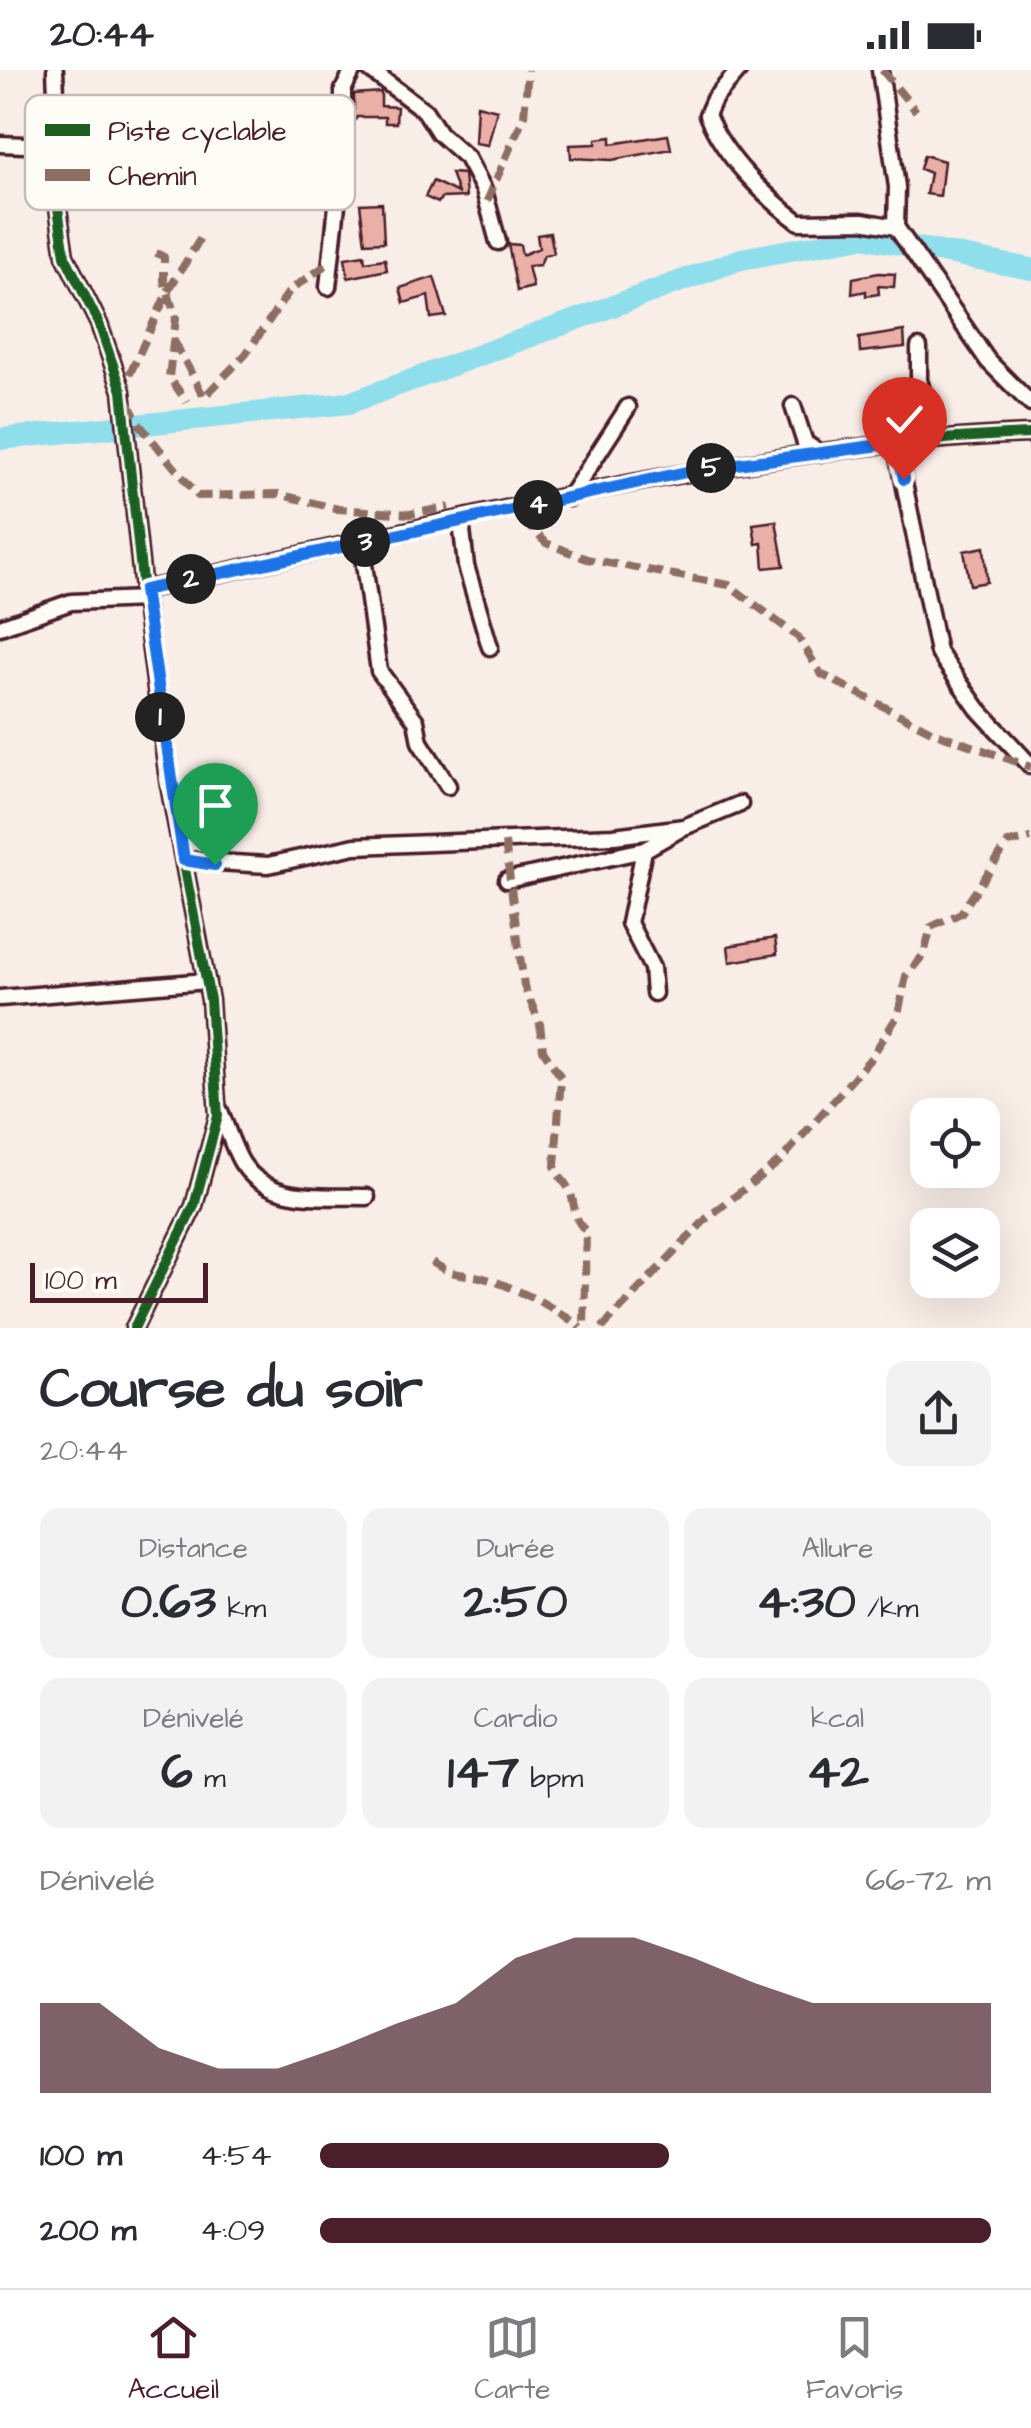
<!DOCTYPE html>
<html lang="fr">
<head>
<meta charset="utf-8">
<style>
  :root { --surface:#fff; --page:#f2f2f3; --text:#2b2b33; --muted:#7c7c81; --line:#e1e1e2; --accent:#4a1f2b }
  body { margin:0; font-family:"Architects Daughter",sans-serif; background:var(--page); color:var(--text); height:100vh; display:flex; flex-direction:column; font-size:38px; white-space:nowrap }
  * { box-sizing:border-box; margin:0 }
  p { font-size:32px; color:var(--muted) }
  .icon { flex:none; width:55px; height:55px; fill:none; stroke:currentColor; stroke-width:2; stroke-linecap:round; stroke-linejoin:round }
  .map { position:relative; height:1258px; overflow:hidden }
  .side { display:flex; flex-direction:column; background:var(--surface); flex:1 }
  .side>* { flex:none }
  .fabs { position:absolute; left:910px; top:1028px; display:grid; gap:20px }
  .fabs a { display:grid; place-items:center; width:90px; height:90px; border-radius:20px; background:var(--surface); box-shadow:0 10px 40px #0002; font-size:50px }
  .scale { position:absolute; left:30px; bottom:25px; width:178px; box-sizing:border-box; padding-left:10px; border:5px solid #4a1f2b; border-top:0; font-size:28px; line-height:35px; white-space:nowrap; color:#4a1f2b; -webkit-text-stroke:8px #fdfcf7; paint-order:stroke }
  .pin { position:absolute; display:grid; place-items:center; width:85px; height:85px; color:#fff; margin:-102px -42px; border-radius:50% 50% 50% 0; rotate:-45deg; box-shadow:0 0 10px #0007 }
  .pin .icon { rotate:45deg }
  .km { position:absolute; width:50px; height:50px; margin:-25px; border-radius:50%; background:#222; color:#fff; font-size:28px; line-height:50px; text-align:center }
  .round { display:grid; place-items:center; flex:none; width:105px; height:105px; border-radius:20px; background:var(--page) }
  .overview { display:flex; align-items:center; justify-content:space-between; height:170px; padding:0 40px }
  h1 { font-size:55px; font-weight:800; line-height:75px }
  .figures { display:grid; grid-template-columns:repeat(3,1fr); gap:15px; height:170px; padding:10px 40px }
  .figures div { display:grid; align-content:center; border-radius:20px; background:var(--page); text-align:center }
  .figures b { font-size:50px; font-weight:800 }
  .figures small { font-size:28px; font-weight:400 }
  .figures p { font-size:28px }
  .chart { height:280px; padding:20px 40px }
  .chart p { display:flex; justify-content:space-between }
  .chart svg { width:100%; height:180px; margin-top:10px; fill:var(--accent); opacity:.7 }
  ul { padding:0 40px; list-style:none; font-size:32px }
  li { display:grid; grid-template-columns:160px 120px 1fr; align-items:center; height:75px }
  li i { height:25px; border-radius:12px; background:var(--accent) }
  .status { display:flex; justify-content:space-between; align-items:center; height:70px; padding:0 50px; background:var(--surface); direction:ltr }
  .status svg { height:28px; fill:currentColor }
  .dock { display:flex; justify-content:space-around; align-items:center; height:140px; border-top:2px solid var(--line); background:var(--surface); font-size:28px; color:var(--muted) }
  .dock a { display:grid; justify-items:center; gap:5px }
  .dock .active { color:var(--accent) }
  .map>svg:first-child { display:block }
</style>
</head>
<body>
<div class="status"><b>20:44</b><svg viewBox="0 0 49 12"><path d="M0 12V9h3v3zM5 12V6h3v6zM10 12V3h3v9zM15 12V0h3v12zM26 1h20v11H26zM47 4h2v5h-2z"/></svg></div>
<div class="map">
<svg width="1031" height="1258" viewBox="0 0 1031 1258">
  <rect width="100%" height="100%" fill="#f9ede7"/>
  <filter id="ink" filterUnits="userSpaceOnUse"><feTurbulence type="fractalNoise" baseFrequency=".01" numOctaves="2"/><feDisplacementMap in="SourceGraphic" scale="20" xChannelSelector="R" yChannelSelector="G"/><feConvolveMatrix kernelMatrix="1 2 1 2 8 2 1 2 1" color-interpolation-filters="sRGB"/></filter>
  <g filter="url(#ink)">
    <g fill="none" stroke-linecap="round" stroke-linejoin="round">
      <path stroke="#8fdeec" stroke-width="22" d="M0 369 349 333 741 189 862 167 1031 199"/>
    </g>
    <path fill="#eab0a8" stroke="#4a1f2b" stroke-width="2.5" d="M381 22V36L397 37 396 53H385V47H357L354 52V24Z
      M477 35 497 40 488 75 475 73Z
      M668 65 671 79 612 90 571 88 570 75 596 74V69L611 67V74Z
      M924 85 944 91 940 126 926 124 930 103 920 99Z
      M451 103 464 104 466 127 441 128 438 133 425 127 433 111 458 123Z
      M382 133 384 172 365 173 360 134Z
      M550 163 554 183 544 185 540 195 528 196 533 217 517 221 508 174 520 175 522 185 539 178 537 165Z
      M364 185 365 192 385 189 387 200 348 208 345 188Z
      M879 203 895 204 894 217 878 216 879 224 866 226V221L852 224 853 208Z
      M434 207 446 246 431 248 428 226 404 233 400 218Z
      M904 261 905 277 860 282 859 268Z
      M776 451 784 496 764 498 762 473 756 474 753 454Z
      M984 477 987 512 970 515 964 481Z
      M775 868 777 884 730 892 728 876Z"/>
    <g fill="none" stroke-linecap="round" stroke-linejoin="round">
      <defs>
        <path id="minor" d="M370 0 425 41 439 63 467 88 484 120 498 172
          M739 0 714 29 707 45C724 86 764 126 799 152L862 151 896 157
          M880 0 897 117 896 157 988 291 1031 334
          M0 74 49 76 57 48 55 0
          M49 76 65 186 99 254 122 321 143 520C436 457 731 375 1031 364
          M328 217 343 81V20L353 0
          M919 277V310L936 367
          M793 336 805 373 820 383
          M896 373 938 582 978 639 1031 696
          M569 428 628 337
          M461 451 466 496 490 577
          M361 473 379 601 416 651 420 672 448 716
          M0 557 71 532 145 529
          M644 780 629 853 652 898 654 923
          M184 790 268 795 355 776 614 766 684 757 740 734
          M507 810 644 780 679 760
          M0 928 207 911
          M220 1041C227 1058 233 1078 242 1093 269 1135 326 1125 367 1127
          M134 1258 194 1136 218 1046 210 930 168 710 143 520"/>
      </defs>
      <use href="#minor" stroke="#4a1f2b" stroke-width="21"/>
      <use href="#minor" stroke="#fdfcf7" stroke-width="14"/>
      <path stroke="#8d6e63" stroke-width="8" stroke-dasharray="15 8" stroke-linecap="butt" d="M882 0 916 41
        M487 131 524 46 528 0
        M200 169 168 221 122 321 139 354 198 426 278 424 338 439 410 444 449 437
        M156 183 164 187V211L176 248 169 307 187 332
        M174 271 204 327 246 284 290 220 329 193
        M504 440H513L546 473 587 489 729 515 798 567 821 604 933 662 1031 697
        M505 772 524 916 540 954 543 980 561 1007 555 1096C558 1107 562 1108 567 1116 577 1132 571 1148 586 1161L584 1258
        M432 1192C448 1203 457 1204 475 1206 500 1210 563 1240 580 1258
        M602 1258 707 1148 780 1091 871 988 898 945 906 906 924 884 931 857 961 843 1008 773 1031 768"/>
      <defs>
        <path id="cycleway" d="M49 76 65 186 99 254 122 321 143 520C436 457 731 375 1031 364
          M134 1258 194 1136 218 1046 210 930 168 710 143 520"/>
      </defs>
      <use href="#cycleway" stroke="#fdfcf7" stroke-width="16"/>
      <use href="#cycleway" stroke="#1b5e20" stroke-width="10"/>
    </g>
  </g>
  <g fill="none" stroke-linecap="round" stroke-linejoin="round" filter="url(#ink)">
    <defs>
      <path id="route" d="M215 795 184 790 144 520 700 399 896 373 904 409"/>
    </defs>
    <use href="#route" stroke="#fff" stroke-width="20"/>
    <use href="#route" stroke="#1a73e8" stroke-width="12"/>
  </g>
  <rect x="25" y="25" width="330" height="115" rx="15" fill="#fdfcf7" stroke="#c7baba" stroke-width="2.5"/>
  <rect x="45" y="54" width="45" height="12" fill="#1b5e20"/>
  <rect x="45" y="99" width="45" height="12" fill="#8d6e63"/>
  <g font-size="28" fill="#4a1f2b">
    <text x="108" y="70">Piste cyclable</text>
    <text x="108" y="115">Chemin</text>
  </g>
</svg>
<div class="fabs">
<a><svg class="icon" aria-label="locate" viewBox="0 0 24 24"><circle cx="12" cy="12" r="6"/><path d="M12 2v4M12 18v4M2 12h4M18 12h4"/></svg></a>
<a><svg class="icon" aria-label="layers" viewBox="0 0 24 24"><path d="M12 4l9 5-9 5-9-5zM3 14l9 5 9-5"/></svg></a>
</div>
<div class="scale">100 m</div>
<div class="pin" style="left:215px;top:795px;background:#1e9e55"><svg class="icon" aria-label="arrive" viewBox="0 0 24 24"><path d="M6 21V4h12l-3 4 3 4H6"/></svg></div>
<div class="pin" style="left:904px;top:409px;background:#d93025"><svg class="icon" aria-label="check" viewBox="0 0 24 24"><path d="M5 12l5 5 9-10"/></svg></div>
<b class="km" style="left:160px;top:647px">1</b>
<b class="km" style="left:191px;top:509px">2</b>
<b class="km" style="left:365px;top:472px">3</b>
<b class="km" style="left:538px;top:435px">4</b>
<b class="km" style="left:711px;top:398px">5</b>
</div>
<section class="side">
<div class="overview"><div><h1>Course du soir</h1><p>20:44</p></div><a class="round"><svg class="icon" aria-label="share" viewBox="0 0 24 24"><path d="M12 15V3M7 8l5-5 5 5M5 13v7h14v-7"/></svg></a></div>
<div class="figures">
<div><p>Distance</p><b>0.63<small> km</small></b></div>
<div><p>Durée</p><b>2:50</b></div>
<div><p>Allure</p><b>4:30<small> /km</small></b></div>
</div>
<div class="figures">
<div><p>Dénivelé</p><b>6<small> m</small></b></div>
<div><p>Cardio</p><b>147<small> bpm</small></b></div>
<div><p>kcal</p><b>42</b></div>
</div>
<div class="chart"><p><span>Dénivelé</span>66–72 m</p>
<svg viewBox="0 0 160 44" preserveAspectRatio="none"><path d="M0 44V22L10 22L20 33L30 38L40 38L50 33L60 27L70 22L80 11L90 6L100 6L110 11L120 17L130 22L140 22L150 22L160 22V44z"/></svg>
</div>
<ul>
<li><b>100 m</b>4:54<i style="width:52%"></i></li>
<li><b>200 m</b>4:09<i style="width:100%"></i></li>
</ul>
</section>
<nav class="dock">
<a class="active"><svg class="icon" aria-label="home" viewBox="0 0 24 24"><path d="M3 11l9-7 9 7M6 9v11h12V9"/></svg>Accueil</a>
<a><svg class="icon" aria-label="map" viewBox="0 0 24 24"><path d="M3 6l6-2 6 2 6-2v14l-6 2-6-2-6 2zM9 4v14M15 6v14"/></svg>Carte</a>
<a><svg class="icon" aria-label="saved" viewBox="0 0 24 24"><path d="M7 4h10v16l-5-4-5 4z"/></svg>Favoris</a>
</nav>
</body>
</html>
